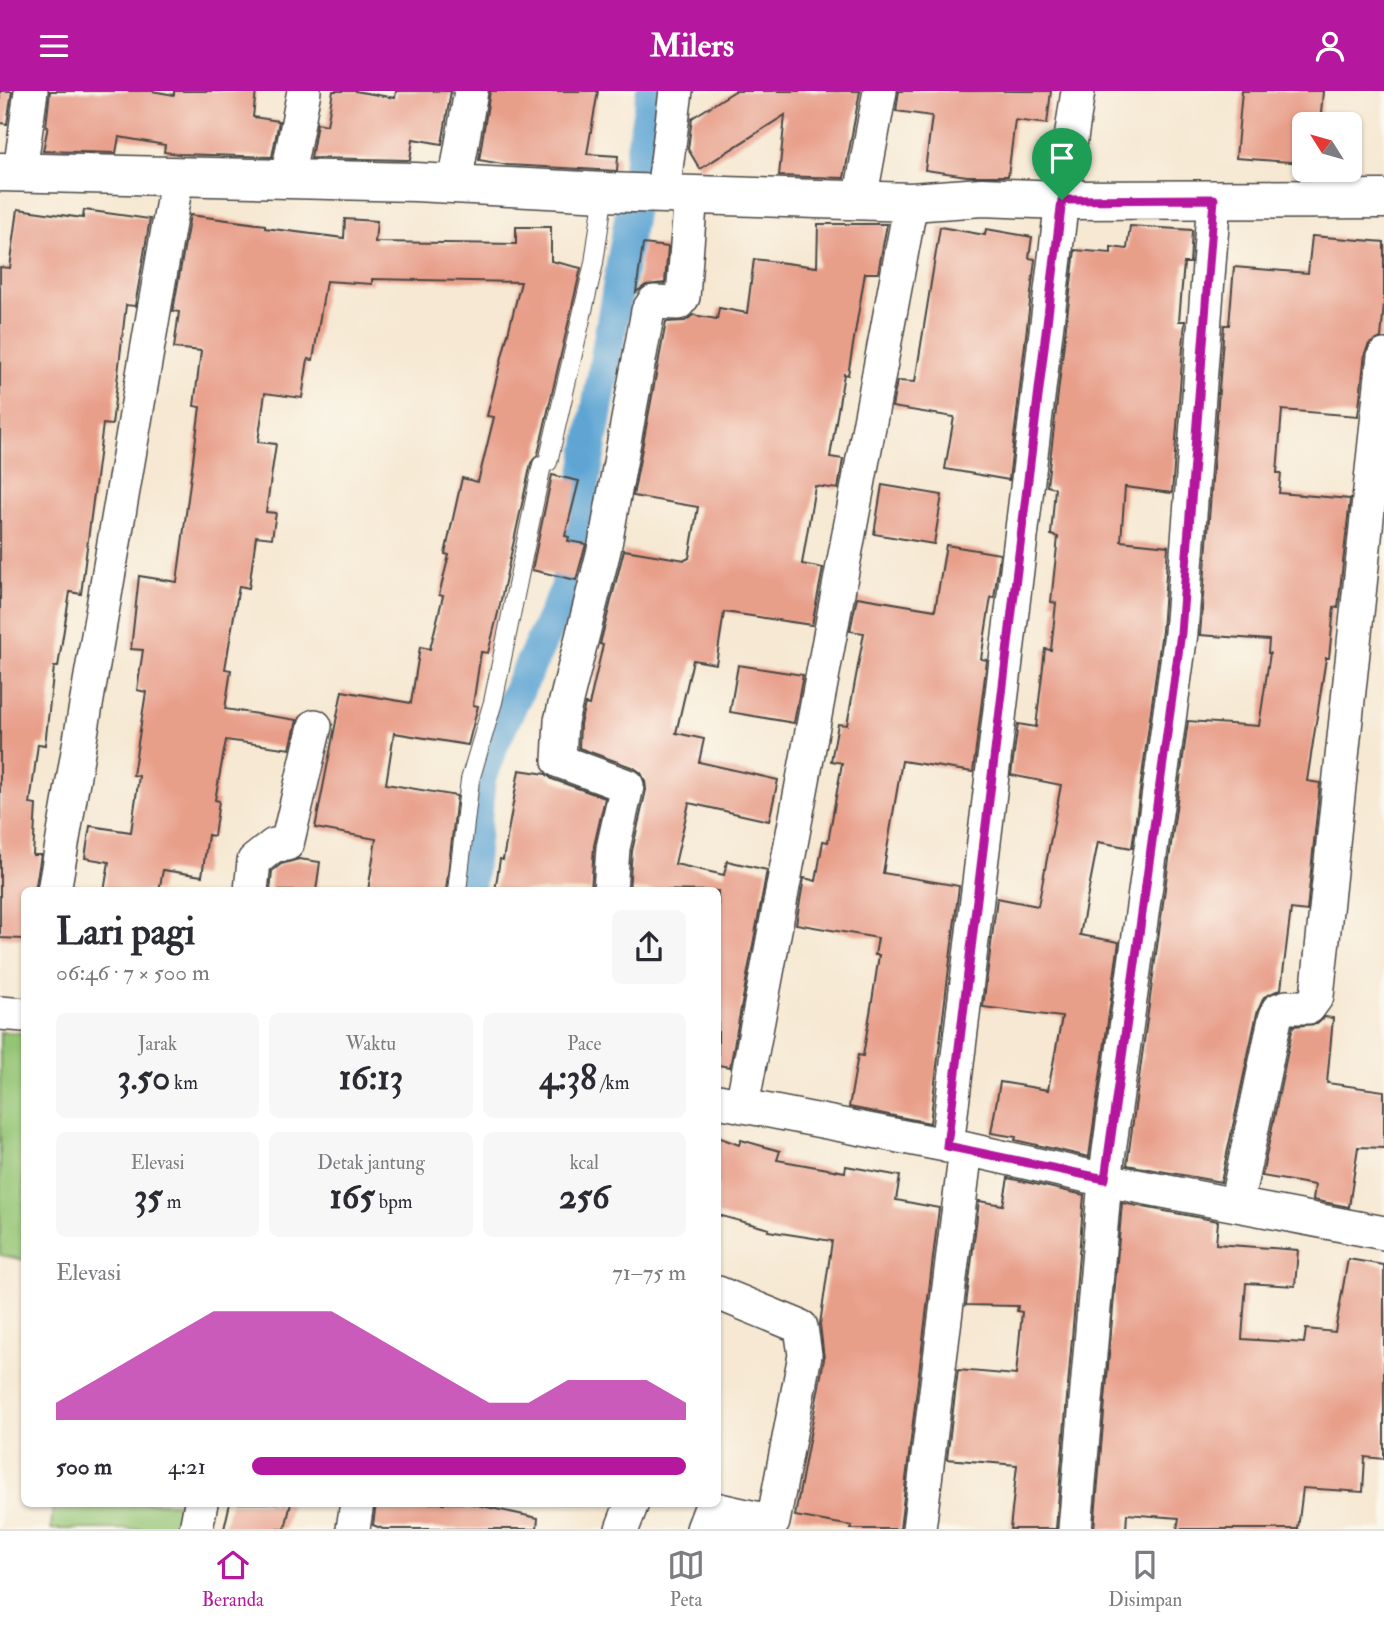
<!DOCTYPE html>
<html lang="id">
<head>
<meta charset="utf-8">
<style>
  :root { --surface:#fff; --page:#f7f7f7; --text:#2b2b33; --muted:#7c7c81; --line:#e1e1e2; --accent:#b5179e }
  body { margin:0; font-family:"IM FELL Double Pica",serif; background:var(--page); color:var(--text); height:100vh; display:flex; flex-direction:column; font-size:26px; white-space:nowrap }
  * { box-sizing:border-box; margin:0 }
  p { font-size:23px; color:var(--muted) }
  .icon { flex:none; width:38px; height:38px; fill:none; stroke:currentColor; stroke-width:2; stroke-linecap:round; stroke-linejoin:round }
  .map { position:relative; flex:1; overflow:hidden }
  .sheet { position:absolute; left:21px; top:796px; width:700px; height:620px; display:flex; flex-direction:column; background:var(--surface); border-radius:10px; box-shadow:0 2px 5px #0004 }
  .sheet>* { flex:none }
  .needle { width:46px; rotate:307deg }
  .controls { position:absolute; left:1292px; top:21px; display:grid; gap:14px }
  .controls a { display:grid; place-items:center; width:70px; height:70px; border-radius:10px; background:var(--surface); box-shadow:0 2px 5px #0004; font-size:35px }
  .pin { position:absolute; display:grid; place-items:center; width:60px; height:60px; color:#fff; margin:-72px -30px; border-radius:50% 50% 50% 0; rotate:-45deg; box-shadow:0 0 7px #0007 }
  .pin .icon { rotate:45deg }
  .round { display:grid; place-items:center; flex:none; width:74px; height:74px; border-radius:10px; background:var(--page) }
  .overview { display:flex; align-items:center; justify-content:space-between; height:119px; padding:0 35px }
  h1 { font-size:38px; font-weight:700; line-height:52px }
  .figures { display:grid; grid-template-columns:repeat(3,1fr); gap:10px; height:119px; padding:7px 35px }
  .figures div { display:grid; align-content:center; border-radius:10px; background:var(--page); text-align:center }
  .figures b { font-size:35px; font-weight:700 }
  .figures small { font-size:19px; font-weight:400 }
  .figures p { font-size:19px }
  .chart { height:196px; padding:14px 35px }
  .chart p { display:flex; justify-content:space-between }
  .chart svg { width:100%; height:126px; margin-top:7px; fill:var(--accent); opacity:.7 }
  ul { padding:0 35px; list-style:none; font-size:23px }
  li { display:grid; grid-template-columns:112px 84px 1fr; align-items:center; height:52px }
  li i { height:18px; border-radius:9px; background:var(--accent) }
  header { display:flex; justify-content:space-between; align-items:center; height:91px; padding:0 35px; background:var(--accent); color:#fff; font-size:32px; font-weight:700 }
  .dock { display:flex; justify-content:space-around; align-items:center; height:98px; border-top:2px solid var(--line); background:var(--surface); font-size:19px; color:var(--muted) }
  .dock a { display:grid; justify-items:center; gap:4px }
  .dock .active { color:var(--accent) }
  .map>svg:first-child { display:block }
</style>
</head>
<body>
<header><svg class="icon" aria-label="menu" viewBox="0 0 24 24"><path d="M4 6h16M4 12h16M4 18h16"/></svg>Milers<svg class="icon" aria-label="person" viewBox="0 0 24 24"><circle cx="12" cy="8" r="4"/><path d="M4 21q1-7 8-7t8 7"/></svg></header>
<div class="map">
<svg width="1384" height="1438" viewBox="0 0 1384 1438">
  <rect width="100%" height="100%" fill="#fbf7ec"/>
  <filter id="ink" filterUnits="userSpaceOnUse"><feTurbulence type="fractalNoise" baseFrequency=".0143" numOctaves="2"/><feDisplacementMap in="SourceGraphic" scale="14" xChannelSelector="R" yChannelSelector="G"/><feConvolveMatrix kernelMatrix="1 2 1 2 8 2 1 2 1" color-interpolation-filters="sRGB"/></filter>
  <filter id="wash" filterUnits="userSpaceOnUse"><feTurbulence type="fractalNoise" baseFrequency=".00686" numOctaves="4" result="noise"/><feDisplacementMap in="SourceGraphic" scale="28" xChannelSelector="R" yChannelSelector="G"/><feGaussianBlur stdDeviation="1.57" result="paint"/><feColorMatrix in="noise" values="0 0 0 0 0 0 0 0 0 0 0 0 0 0 0 0 0 1.4 0 .05"/><feComposite in="paint" operator="in"/></filter>
  <g filter="url(#wash)">
    <rect width="100%" height="100%" fill="#f6e8d2"/>
    <path fill="#94c575" stroke="#607850" stroke-width="2" d="M0 941 24 942V1169L0 1164Z
      M53 1412H188L184 1438H51Z"/>
    <g fill="none" stroke-linecap="round" stroke-linejoin="round">
      <path stroke="#5ea5d4" stroke-width="32" d="M469 800 480 687 494 651 566 498 652 0"/>
    </g>
    <g id="blocks">
      <path fill="#e89f8a" d="M0 0H12L7 33 0 32Z
        M50 0H152L174 4V0H256L253 26 279 30 272 66 179 63 164 61 165 54 119 46 116 62 43 60 48 35H46Z
        M333 0H355L395 7 396 0H451L442 53 413 48 410 69 311 67 317 32 327 34Z
        M490 0H598L587 63 618 65 617 80 508 74 479 69Z
        M735 0H860L844 87 779 85 785 24 700 78 688 58 692 27Z
        M899 0H1051L1047 33 1015 29 1008 85H967L925 79 932 25 896 20Z
        M1242 0H1323L1320 33H1304V72L1236 67Z
        M18 118 83 127 84 119 150 128 135 215 126 214 112 334 103 333 81 503 70 501 58 576H54L45 654 38 653 30 713 36 714 33 764H41L35 800H24V848L0 847V176L10 177Z
        M190 124 265 134V137L344 147 345 128 377 130 375 151 516 153V136H551V170L581 177 538 363 531 372 499 518 488 562 481 561 473 614 478 615 468 654 394 642 386 693 457 705 446 800H368L376 748 315 737 342 600 411 612 420 556 430 558 443 505 439 504 449 464 445 463 462 387 478 391 494 326 487 325 521 191 372 188V193L326 190 313 269 308 268 302 307 265 302 258 351 276 353 266 421 276 422 272 447 256 445 249 497 239 495 225 578 231 579 225 618 297 629 290 658 226 649 215 709 219 710 214 745 208 744 202 785 163 779 159 800H104L109 771 85 767 90 735 131 741 139 685 133 684 146 601 137 599 143 559 131 558 139 485 177 491 200 316 194 315 201 260 174 257 179 221 173 220Z
        M818 133H887L878 182H865L848 284 844 283 830 366 843 368 838 398 815 395 802 473 823 477 812 534 724 521 716 573 693 569 676 642 704 648 699 671 778 689 769 730 689 712 675 773 724 784 727 770 767 779 730 976 718 974V800L629 799 632 760 646 699 645 690 641 682 634 677 579 657 580 633 585 613 589 614 603 554 600 553 624 459 685 469 689 467 698 416 633 405 666 231 685 230 693 224 717 228 719 217 747 222 754 168 817 176Z
        M1130 135 1192 139 1190 172H1184L1179 230H1185L1172 402 1125 396 1121 450 1168 455 1162 540 1132 757 1098 751 1080 844 1119 851 1089 1066 1015 1049 1016 1046 991 1042 1000 991 1048 999 1062 926 983 916 997 807 1038 815 1061 694 1011 684 1018 633 1036 636 1045 558 1051 559 1056 512 1051 511 1058 446 1051 444 1055 397 1047 395 1075 159 1111 162V156L1127 158Z
        M940 136 985 144 986 138 1032 146 1029 167 1035 168 1009 389 945 378 954 326 892 316 897 290 915 291Z
        M1312 145 1384 151V212L1381 247 1369 253 1365 262 1358 325 1282 319 1277 382H1281L1279 402 1350 408 1338 517 1334 516 1329 567H1326L1307 690 1320 692 1307 820 1291 818 1281 898 1264 906 1257 922 1221 1091 1127 1074 1188 630 1259 635 1270 562H1268L1269 549 1200 544 1224 234H1229L1234 176 1308 182Z
        M643 153 668 156 665 192 646 194 636 201Z
        M552 384 579 390 565 445 569 446 568 450 586 453 576 489 532 479Z
        M882 394 942 404 934 453 874 443Z
        M946 454 1000 463 994 507 991 506 981 568 987 569 973 681 902 670 883 782 959 795 930 1032 849 1016 858 964 863 965 873 904 879 864H875L878 847 796 833 804 787 816 790 823 750 828 751 842 672 831 670 838 633 847 634 864 542 850 540 857 506 935 519Z
        M738 574 803 584 794 632 730 621Z
        M519 679 546 683 552 688 605 707 594 755 591 800H495L500 768 503 769Z
        M299 768 320 771 316 800H270L272 780 281 773Z
        M1325 926 1333 927 1327 992 1384 1000V1057L1358 1056 1349 1116 1313 1109 1315 1094 1262 1085 1293 935 1317 933Z
        M718 1046 739 1054 741 1049 780 1060 777 1069 845 1081 846 1075 900 1085 896 1109 939 1117 900 1438H851L852 1435 795 1425 824 1268 820 1233 832 1150 768 1140 769 1138 718 1124Z
        M1008 1087 1084 1104 1056 1438H1010L1017 1374 947 1368 958 1279 1016 1284 1022 1221 1017 1220 1018 1215 966 1214 979 1110 1003 1114Z
        M1122 1112 1218 1130 1216 1153 1298 1159 1295 1195 1246 1192 1242 1248 1304 1252 1306 1238 1335 1241 1348 1168 1384 1174V1368L1365 1366 1363 1401 1303 1397 1298 1438H1177L1179 1427 1127 1423 1126 1438H1094Z
        M230 1412H291L285 1438H224Z
        M376 1412H468L538 1427 537 1438H383L373 1434Z"/>
    </g>
  </g>
  <g filter="url(#ink)">
    <use href="#blocks" fill-opacity="0" stroke="#494744" stroke-width="2"/>
    <g fill="none" stroke-linecap="round" stroke-linejoin="round">
      <defs>
        <path id="service" d="M457 800 470 689 493 611 542 374 548 371 594 172 604 101"/>
        <path id="minor" d="M20 81 31 0
          M287 88 304 0
          M455 93 471 0
          M663 101 676 0
          M860 109 880 0
          M54 800 177 86
          M251 800 254 770 274 754 287 753 315 635
          M610 800 613 757 627 695 559 670 561 630 604 459 648 220 654 211 678 212 683 206 691 102
          M0 922 24 924
          M718 1010 966 1058 1105 1089 1384 1142
          M742 1015 911 111
          M947 1055 1062 109 1078 0
          M1236 1114 1275 928 1278 919 1287 916H1309L1317 905 1384 265
          M196 1438 201 1412
          M353 1438 357 1412
          M622 1438 632 1412
          M703 1438 711 1417 773 1431 805 1264 801 1236 718 1202
          M919 1438 966 1058
          M1075 1438 1105 1089 1181 542 1214 108"/>
        <path id="tertiary" d="M0 81 415 91 604 101 911 111 982 106 1062 109 1384 108"/>
      </defs>
      <use href="#service" stroke="#494744" stroke-width="20"/>
      <use href="#minor" stroke="#494744" stroke-width="36"/>
      <use href="#tertiary" stroke="#494744" stroke-width="41"/>
      <use href="#service" stroke="#fff" stroke-width="18"/>
      <use href="#minor" stroke="#fff" stroke-width="33"/>
      <use href="#tertiary" stroke="#fff" stroke-width="38"/>
    </g>
  </g>
  <g fill="none" stroke-linecap="round" stroke-linejoin="round" filter="url(#ink)">
    <defs>
      <path id="route" d="M1214 108 1181 542 1105 1088 947 1055 1062 109Z"/>
    </defs>
    <use href="#route" stroke="#fff" stroke-width="14"/>
    <use href="#route" stroke="#b5179e" stroke-width="9"/>
  </g>
</svg>
<div class="controls">
<a><svg class="needle" viewBox="-14 -14 28 28"><path d="M0-13l5 13h-10z" fill="#e53935"/><path d="M0 13l5-13h-10z" fill="#7c7c81"/></svg></a>
</div>
<div class="pin" style="left:1062px;top:109px;background:#1e9e55"><svg class="icon" aria-label="arrive" viewBox="0 0 24 24"><path d="M6 21V4h12l-3 4 3 4H6"/></svg></div>
<section class="sheet">
<div class="overview"><div><h1>Lari pagi</h1><p>06:46 · 7 × 500 m</p></div><a class="round"><svg class="icon" aria-label="share" viewBox="0 0 24 24"><path d="M12 15V3M7 8l5-5 5 5M5 13v7h14v-7"/></svg></a></div>
<div class="figures">
<div><p>Jarak</p><b>3.50<small> km</small></b></div>
<div><p>Waktu</p><b>16:13</b></div>
<div><p>Pace</p><b>4:38<small> /km</small></b></div>
</div>
<div class="figures">
<div><p>Elevasi</p><b>35<small> m</small></b></div>
<div><p>Detak jantung</p><b>165<small> bpm</small></b></div>
<div><p>kcal</p><b>256</b></div>
</div>
<div class="chart"><p><span>Elevasi</span>71–75 m</p>
<svg viewBox="0 0 160 44" preserveAspectRatio="none"><path d="M0 44V38L10 30L20 22L30 14L40 6L50 6L60 6L70 6L80 14L90 22L100 30L110 38L120 38L130 30L140 30L150 30L160 38V44z"/></svg>
</div>
<ul>
<li><b>500 m</b>4:21<i style="width:100%"></i></li>
</ul>
</section>
</div>
<nav class="dock">
<a class="active"><svg class="icon" aria-label="home" viewBox="0 0 24 24"><path d="M3 11l9-7 9 7M6 9v11h12V9"/></svg>Beranda</a>
<a><svg class="icon" aria-label="map" viewBox="0 0 24 24"><path d="M3 6l6-2 6 2 6-2v14l-6 2-6-2-6 2zM9 4v14M15 6v14"/></svg>Peta</a>
<a><svg class="icon" aria-label="saved" viewBox="0 0 24 24"><path d="M7 4h10v16l-5-4-5 4z"/></svg>Disimpan</a>
</nav>
</body>
</html>
